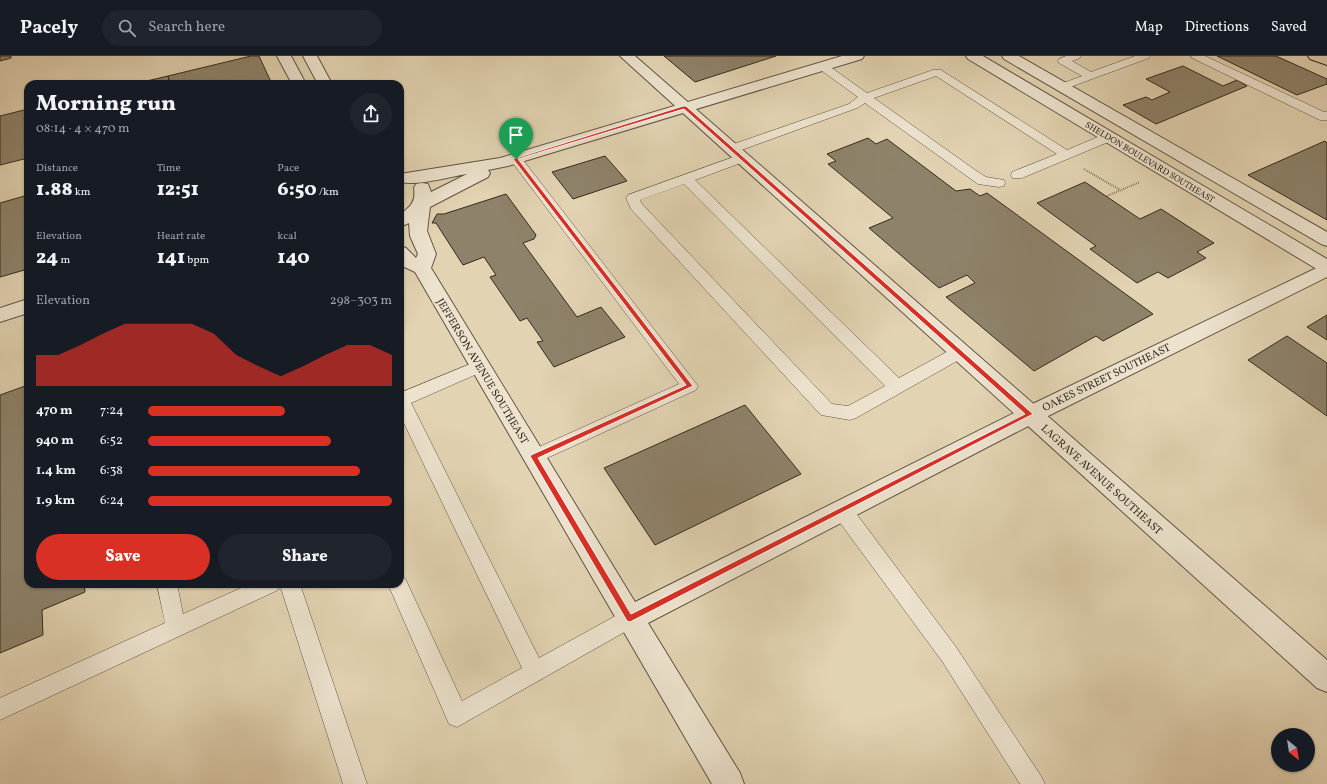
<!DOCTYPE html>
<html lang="en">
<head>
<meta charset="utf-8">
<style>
  :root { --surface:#171b24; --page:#20242c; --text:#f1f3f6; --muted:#9ea1a6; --line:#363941; --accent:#d93025 }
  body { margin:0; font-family:Vollkorn,serif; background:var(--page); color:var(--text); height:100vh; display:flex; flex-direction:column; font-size:15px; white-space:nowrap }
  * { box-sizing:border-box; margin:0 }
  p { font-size:13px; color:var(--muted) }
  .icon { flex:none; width:22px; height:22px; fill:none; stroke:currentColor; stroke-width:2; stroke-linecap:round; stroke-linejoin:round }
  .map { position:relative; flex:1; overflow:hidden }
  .details { position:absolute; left:24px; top:24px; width:380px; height:508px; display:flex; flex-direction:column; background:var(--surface); border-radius:12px; box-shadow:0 1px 3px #0004 }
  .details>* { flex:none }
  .needle { width:26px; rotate:150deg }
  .controls { position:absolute; left:1271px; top:672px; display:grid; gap:8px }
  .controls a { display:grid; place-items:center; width:44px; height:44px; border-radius:50%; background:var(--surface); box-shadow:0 1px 3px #0004; font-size:20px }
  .pin { position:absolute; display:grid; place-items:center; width:34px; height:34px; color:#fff; margin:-41px -17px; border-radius:50% 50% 50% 0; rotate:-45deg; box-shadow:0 0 4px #0007 }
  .pin .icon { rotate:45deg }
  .round { display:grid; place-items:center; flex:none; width:42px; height:42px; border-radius:21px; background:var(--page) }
  .head { display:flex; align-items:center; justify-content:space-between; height:68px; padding:0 12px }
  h1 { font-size:22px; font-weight:800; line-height:30px }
  .metrics { display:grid; grid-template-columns:repeat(3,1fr); gap:6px; height:68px; padding:4px 12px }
  .metrics div { display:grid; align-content:center }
  .metrics b { font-size:20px; font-weight:800 }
  .metrics small { font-size:11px; font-weight:400 }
  .metrics p { font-size:11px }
  .chart { height:112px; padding:8px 12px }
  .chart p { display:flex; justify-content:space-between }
  .chart svg { width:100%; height:72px; margin-top:4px; fill:var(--accent); opacity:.7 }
  .primary-button { display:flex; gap:8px; margin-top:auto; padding:8px 12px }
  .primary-button a { flex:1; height:46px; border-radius:24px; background:var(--accent); color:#fff; font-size:16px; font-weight:800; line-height:46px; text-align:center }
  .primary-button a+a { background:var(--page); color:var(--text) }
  ul { padding:0 12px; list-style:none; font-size:13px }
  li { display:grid; grid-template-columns:64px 48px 1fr; align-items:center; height:30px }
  li i { height:10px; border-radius:5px; background:var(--accent) }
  header { display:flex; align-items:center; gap:24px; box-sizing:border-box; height:56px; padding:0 20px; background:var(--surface); border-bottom:1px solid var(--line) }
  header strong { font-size:19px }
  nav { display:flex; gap:22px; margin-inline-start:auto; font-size:14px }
  .search { width:280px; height:36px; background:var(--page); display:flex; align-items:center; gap:10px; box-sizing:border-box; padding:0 14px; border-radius:22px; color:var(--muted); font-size:15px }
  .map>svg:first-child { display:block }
</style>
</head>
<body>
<header>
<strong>Pacely</strong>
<div class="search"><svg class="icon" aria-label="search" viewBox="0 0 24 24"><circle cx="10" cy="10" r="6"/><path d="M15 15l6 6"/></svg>Search here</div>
<nav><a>Map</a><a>Directions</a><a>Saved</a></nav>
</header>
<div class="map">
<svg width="1327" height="728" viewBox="0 0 1327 728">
  <rect width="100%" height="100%" fill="#e2d3b2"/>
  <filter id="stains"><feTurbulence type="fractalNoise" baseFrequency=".005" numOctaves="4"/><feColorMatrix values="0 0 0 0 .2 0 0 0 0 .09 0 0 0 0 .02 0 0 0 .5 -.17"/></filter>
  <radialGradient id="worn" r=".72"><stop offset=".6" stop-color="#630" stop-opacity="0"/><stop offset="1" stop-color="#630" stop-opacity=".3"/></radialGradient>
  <path fill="#8e826a" stroke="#332a1d" d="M0 0H11V2L0 5Z
    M251 0H259L272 28H170L168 20Z
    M664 0H776L695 26Z
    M1217 0H1276L1327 23V28L1297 39Z
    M1183 10 1223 30 1237 24 1247 30 1156 68 1123 49 1146 41 1152 44 1170 36 1146 23Z
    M168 20 170 28H134Z
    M28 53V102L0 109V60Z
    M868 82 876 88 887 83 956 135 970 133 980 140 987 137 1153 258 1103 285 1096 280 1034 315 946 241 975 227 967 219 939 232 869 172 893 162 828 108 836 105 827 98Z
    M1325 85 1327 87V164L1248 119Z
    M605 100 627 125 573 143 552 116Z
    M1085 126 1140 163 1161 153 1214 187 1197 196 1206 202 1168 222 1158 216 1137 227 1090 193 1096 190 1037 147Z
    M506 138 536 179 534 183 523 187 577 261 601 251 625 281 554 311 537 286 543 285 527 262 520 265 490 221 496 219 484 201 463 209 436 167H432L437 158H444Z
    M28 139V213L0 221V147Z
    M1327 259V284L1307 271Z
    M1287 280 1327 307V360L1248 304Z
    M28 329V528H84L85 536 42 554 43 579 0 597V339Z
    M745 349 801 418 655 489 604 412Z"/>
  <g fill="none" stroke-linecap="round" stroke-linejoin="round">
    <defs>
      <path id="service" d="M1066 0H1081L1080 2 1072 5 1091 16 1135 0H1150L1149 2 1062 34 1058 33 1056 31 1058 29 1082 20 1059 7 1058 5 1059 3Z
        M1191 0H1205L1324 56 1327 55V64H1320L1192 2Z
        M822 7 826 8 867 37 933 14H941L1067 94 1105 78H1113L1115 81 1113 84 1022 122H1012L1011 119 1012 116 1057 98 936 20 874 42 975 114 986 121 1004 124 1005 127 1004 130 999 131 978 128 865 47 857 52 736 96H728L726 93 728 90 849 48 858 41 818 12 816 10Z
        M742 98 746 99 748 102 746 105 695 124 899 322 954 292 960 290 966 292 968 296 966 300 856 362 850 364 821 359 631 153 626 142 628 139ZM684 128 885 330 848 350 832 348 642 148 640 144Z
        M516 99 520 100 698 330 696 334 534 408 528 406 525 401 528 396 679 328 512 106 510 103 512 100Z
        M480 304 486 306 488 310 486 314 411 347 539 602 630 552 637 555 640 562 637 569 457 671 449 668 388 528H400V520L405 522 462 645 522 612 400 359V337Z
        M842 446 849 448 956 591 1041 720 1045 728H1020L942 605 835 460 833 454 835 448Z
        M157 528H177L183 558 250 528H300L367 728H343L280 529 278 534 0 664V642L165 567Z"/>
      <path id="minor" d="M620 0H635L1327 604V636L1317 632Z
        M966 0H983L1327 203V217L1320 215 968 3Z
        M1002 0H1019L1327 176V190L1321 188 1004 3Z"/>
      <path id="tertiary" d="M277 0H291L306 28H292Z
        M303 0H317L332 28H318Z
        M842 0H864L862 3 508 110 488 114 490 117 488 121 430 151 427 175 436 198 431 212 635 546 1022 353 1327 207V221L1038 365 648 567 740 717 744 728H712L415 216 400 209V190L406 192 416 202 418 198 410 180 409 167 400 171V158C411 151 416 145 414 132L416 128 422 127 428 128 431 136 467 118C448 121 419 130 400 126V118L500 102Z
        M28 243V257L0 266V252Z"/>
      <path id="primary" d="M1308 0H1327V9L1310 3Z"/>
    </defs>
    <use href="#service" stroke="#5f5442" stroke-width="1"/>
    <use href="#minor" stroke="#5f5442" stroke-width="2"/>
    <use href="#tertiary" stroke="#5f5442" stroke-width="2"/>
    <use href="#primary" stroke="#332a1d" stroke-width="2"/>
    <path stroke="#332a1d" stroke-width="2" stroke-dasharray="0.5 1.5" stroke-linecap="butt" d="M1084 113 1120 134
      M1107 140 1140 126"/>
    <use href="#service" fill="#ece2cd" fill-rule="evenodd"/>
    <use href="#minor" fill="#ece2cd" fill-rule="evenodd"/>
    <use href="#tertiary" fill="#ece2cd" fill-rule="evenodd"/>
    <use href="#primary" fill="#e2d3b2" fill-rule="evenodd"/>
  </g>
  <path fill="#d93025" stroke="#fff" fill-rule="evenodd" d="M683 50H686L1033 358 630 566 627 565 530 400 531 399 686 329 513 103ZM684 53 1025 358 631 558 538 402 693 330 518 103Z"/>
  <g text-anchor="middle" stroke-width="3" stroke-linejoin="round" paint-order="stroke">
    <g font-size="9" fill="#332a1d" stroke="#ece2cd">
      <text transform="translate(1150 106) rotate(31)" y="3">SHELDON BOULEVARD SOUTHEAST</text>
    </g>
    <g font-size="11" fill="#332a1d" stroke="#ece2cd">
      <text transform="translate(483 315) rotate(59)" y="4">JEFFERSON AVENUE SOUTHEAST</text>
      <text transform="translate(1106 321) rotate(-26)" y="4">OAKES STREET SOUTHEAST</text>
      <text transform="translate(1102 423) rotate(42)" y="4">LAGRAVE AVENUE SOUTHEAST</text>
    </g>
  </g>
  <rect width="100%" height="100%" filter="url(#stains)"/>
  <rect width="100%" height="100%" fill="url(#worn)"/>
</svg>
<div class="controls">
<a><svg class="needle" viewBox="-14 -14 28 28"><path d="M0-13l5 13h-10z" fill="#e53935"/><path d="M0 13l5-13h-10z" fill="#9ea1a6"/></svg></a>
</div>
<div class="pin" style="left:516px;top:103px;background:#1e9e55"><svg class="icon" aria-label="arrive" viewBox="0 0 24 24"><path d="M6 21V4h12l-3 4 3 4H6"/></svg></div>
<section class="details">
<div class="head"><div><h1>Morning run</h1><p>08:14 · 4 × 470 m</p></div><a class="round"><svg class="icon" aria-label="share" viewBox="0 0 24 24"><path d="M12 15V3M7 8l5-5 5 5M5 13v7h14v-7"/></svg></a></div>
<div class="metrics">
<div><p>Distance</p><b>1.88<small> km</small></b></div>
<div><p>Time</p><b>12:51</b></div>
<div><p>Pace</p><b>6:50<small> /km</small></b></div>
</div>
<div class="metrics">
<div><p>Elevation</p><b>24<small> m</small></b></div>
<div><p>Heart rate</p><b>141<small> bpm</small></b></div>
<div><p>kcal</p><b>140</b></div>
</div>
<div class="chart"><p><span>Elevation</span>298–303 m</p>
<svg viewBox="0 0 160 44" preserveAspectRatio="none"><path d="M0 44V25L10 25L20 19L30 12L40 6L50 6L60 6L70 6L80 12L90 25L100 32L110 38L120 32L130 25L140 19L150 19L160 25V44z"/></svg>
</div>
<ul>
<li><b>470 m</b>7:24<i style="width:56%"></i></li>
<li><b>940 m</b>6:52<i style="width:75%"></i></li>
<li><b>1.4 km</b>6:38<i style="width:87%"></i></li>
<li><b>1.9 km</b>6:24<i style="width:100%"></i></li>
</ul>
<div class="primary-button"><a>Save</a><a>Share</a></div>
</section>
</div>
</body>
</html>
